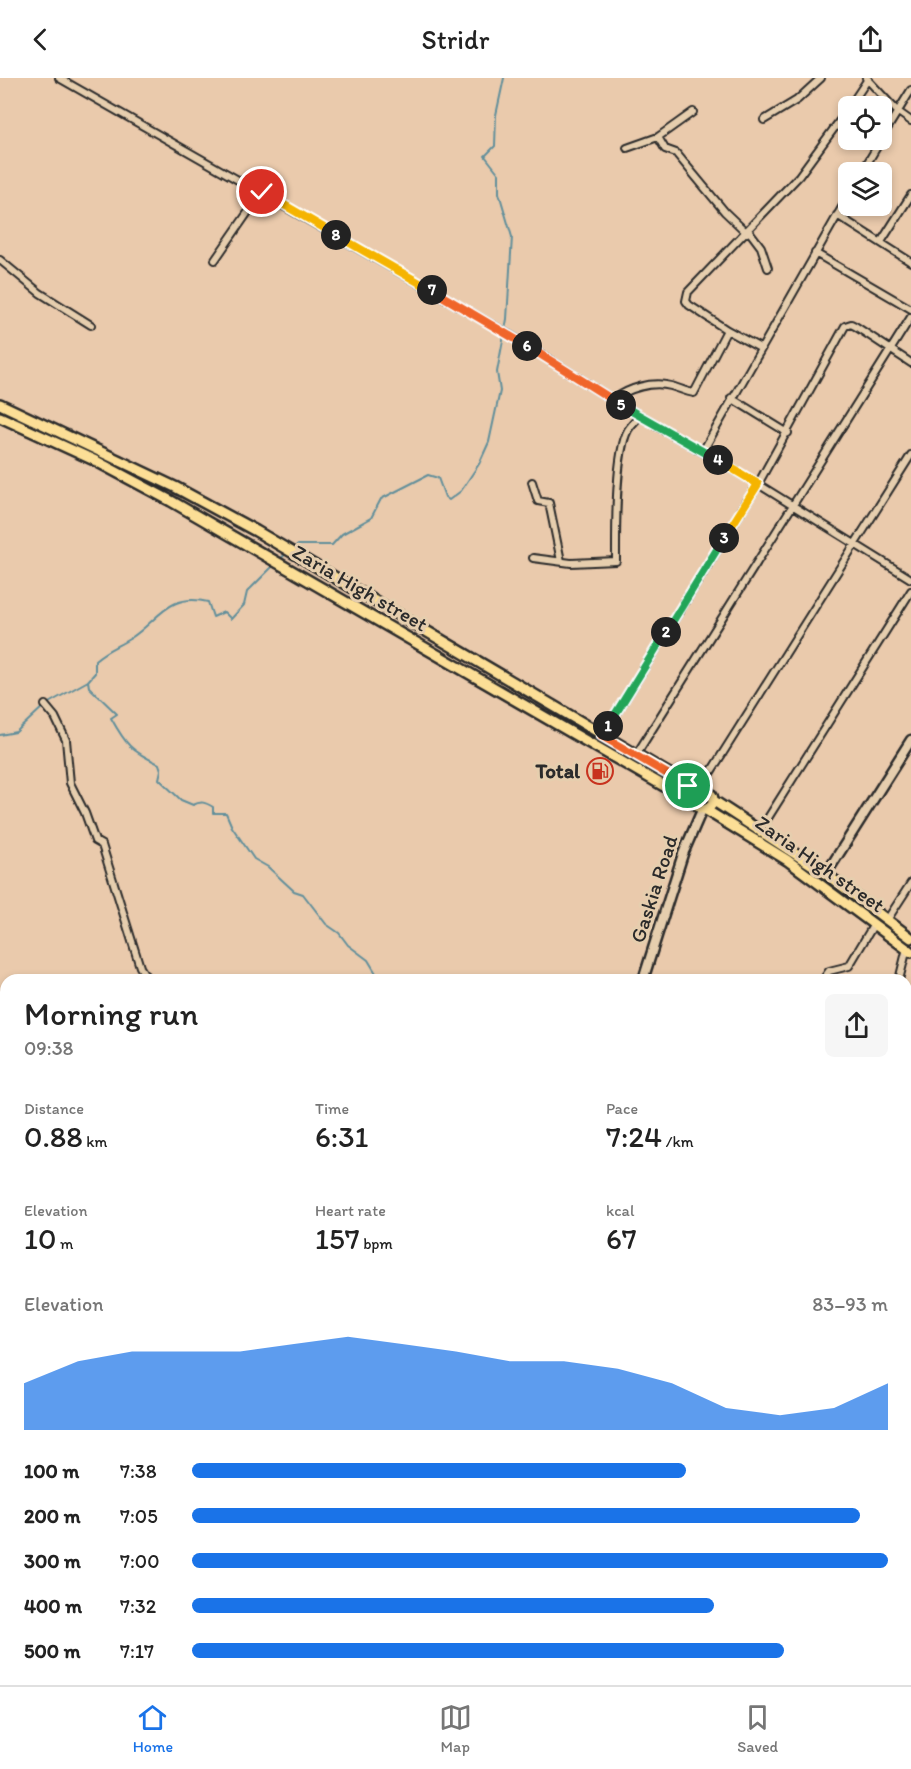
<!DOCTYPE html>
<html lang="en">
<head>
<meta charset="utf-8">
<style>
  :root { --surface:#fff; --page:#f6f6f6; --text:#222; --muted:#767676; --line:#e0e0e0; --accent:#1a73e8 }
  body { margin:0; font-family:Itim,sans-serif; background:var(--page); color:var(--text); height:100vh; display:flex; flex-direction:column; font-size:22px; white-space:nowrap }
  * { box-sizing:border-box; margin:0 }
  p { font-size:20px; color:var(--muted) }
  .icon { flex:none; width:33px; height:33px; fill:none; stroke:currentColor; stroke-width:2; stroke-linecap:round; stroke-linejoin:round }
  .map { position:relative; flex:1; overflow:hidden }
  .panel { position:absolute; left:0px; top:896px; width:912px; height:712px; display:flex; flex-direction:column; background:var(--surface); border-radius:18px 18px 0 0; box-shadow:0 3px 9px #0003 }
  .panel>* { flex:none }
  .buttons { position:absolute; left:838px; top:18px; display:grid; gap:12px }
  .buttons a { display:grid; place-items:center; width:54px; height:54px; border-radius:9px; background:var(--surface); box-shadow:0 3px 9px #0003; font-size:30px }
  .pin { position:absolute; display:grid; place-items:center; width:51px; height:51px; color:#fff; margin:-26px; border:3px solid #fff; border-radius:50%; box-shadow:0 2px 6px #0007 }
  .km { position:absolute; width:30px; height:30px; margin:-15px; border-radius:50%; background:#222; color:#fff; font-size:16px; line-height:30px; text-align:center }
  .round { display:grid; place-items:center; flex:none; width:63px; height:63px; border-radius:9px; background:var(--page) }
  .summary { display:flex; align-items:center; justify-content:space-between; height:102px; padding:0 24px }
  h1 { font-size:33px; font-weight:600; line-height:45px }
  .stats { display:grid; grid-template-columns:repeat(3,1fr); gap:9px; height:102px; padding:6px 24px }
  .stats div { display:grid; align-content:center }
  .stats b { font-size:30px; font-weight:600 }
  .stats small { font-size:16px; font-weight:400 }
  .stats p { font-size:16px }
  .chart { height:168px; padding:12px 24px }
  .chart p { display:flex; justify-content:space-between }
  .chart svg { width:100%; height:108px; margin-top:6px; fill:var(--accent); opacity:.7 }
  ul { padding:0 24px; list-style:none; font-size:20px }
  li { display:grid; grid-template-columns:96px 72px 1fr; align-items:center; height:45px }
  li i { height:15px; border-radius:8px; background:var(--accent) }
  header { display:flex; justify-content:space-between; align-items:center; height:78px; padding:0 24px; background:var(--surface); font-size:27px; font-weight:600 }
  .dock { display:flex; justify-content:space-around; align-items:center; height:84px; border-top:2px solid var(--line); background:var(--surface); font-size:16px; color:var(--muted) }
  .dock a { display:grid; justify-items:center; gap:3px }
  .dock .current { color:var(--accent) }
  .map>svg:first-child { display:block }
</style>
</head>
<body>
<header><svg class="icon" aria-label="back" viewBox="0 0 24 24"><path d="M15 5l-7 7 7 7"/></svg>Stridr<svg class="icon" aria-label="share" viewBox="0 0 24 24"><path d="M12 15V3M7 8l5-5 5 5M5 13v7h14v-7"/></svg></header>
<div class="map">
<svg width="911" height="1607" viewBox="0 0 911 1607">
  <rect width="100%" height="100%" fill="#eacaac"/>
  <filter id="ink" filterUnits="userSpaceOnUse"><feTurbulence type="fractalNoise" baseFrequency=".0167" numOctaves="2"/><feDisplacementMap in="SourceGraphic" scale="12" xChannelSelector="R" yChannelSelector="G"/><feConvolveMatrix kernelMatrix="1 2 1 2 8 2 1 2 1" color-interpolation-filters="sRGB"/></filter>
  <g filter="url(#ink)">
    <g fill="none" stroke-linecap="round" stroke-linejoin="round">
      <path stroke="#628f9b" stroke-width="2" d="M293 471 298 467H332L342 456 371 440 381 421 428 397 438 400 445 419 449 422 461 413 479 386 489 364 500 313 497 294 507 241 512 159 499 115V96L485 78 495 68 496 37 504 0
        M279 482 288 474
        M88 603 89 609 117 636 111 640C126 667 131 673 159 686L161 692 159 701 181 722 193 727C201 723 205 724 213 729V735H226L232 749 254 781 268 789 294 813 303 816 326 846 339 855 348 867 368 882 380 902
        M0 657 16 654 45 627 88 603 95 595V582C106 572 118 568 131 560 159 542 168 514 208 524L213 539 224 534 231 541 244 527 247 514 275 486"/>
      <defs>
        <path id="minor" d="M59 0 515 260 613 322 758 406 911 501
          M866 0 897 33 911 43
          M850 28 868 1
          M693 34 658 59 665 71 676 75 725 134 747 155
          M764 42 797 22 821 0
          M882 59 911 12
          M627 70 658 59
          M862 94 881 62
          M837 137 911 184
          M749 153 761 169 768 190
          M881 164 911 117
          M815 175 911 231
          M0 182 40 215 91 247
          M215 182 262 114
          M760 270 727 252 689 227 686 223 688 214 799 98 849 30
          M731 320 788 355
          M613 322C628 310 652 303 671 308 679 310 686 314 694 315L727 252
          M703 373 849 117
          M532 404 538 423 549 425 561 483
          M533 480 571 485 616 483C616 454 615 375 628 352 631 347 636 342 640 338
          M45 627 55 639 66 662 70 705 85 735 95 763 102 767 140 889 148 902
          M602 658 758 406 845 248 851 246 855 248 911 285
          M636 677 911 239
          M706 713 707 700 911 377
          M761 751 911 513
          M887 842 911 805
          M823 902 829 893 849 888 874 846
          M899 902 907 870
          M906 981 911 972
          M906 1027H911
          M0 1068 6 1081
          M4 1221 6 1227
          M0 1273H6
          M906 1283 911 1280
          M906 1291 911 1300
          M906 1314 911 1311
          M0 1326 6 1325
          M0 1360 6 1362
          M0 1407 6 1404
          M906 1464 911 1460
          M0 1467 6 1476
          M0 1528 6 1523
          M906 1540 911 1537
          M193 1602 196 1607
          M758 1602 759 1607
          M868 1602 872 1607
          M30 1607 37 1602
          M200 1607 206 1602
          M347 1607 357 1602
          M705 1607 719 1602
          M788 1607 792 1602
          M860 1607 863 1602"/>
        <path id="secondary" d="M826 796 911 662
          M643 902 683 776 702 732
          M496 1602 498 1607"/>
        <path id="primary" d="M0 326 175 409 256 453 700 714
          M0 339 96 383 171 423 695 726
          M695 722a9 9 0 1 1 18 0a9 9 0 1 1-18 0Z
          M714 723 826 796 911 860
          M706 732 787 782 911 874"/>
      </defs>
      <use href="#minor" stroke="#2b2b2b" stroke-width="10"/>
      <use href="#secondary" stroke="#2b2b2b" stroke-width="13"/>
      <use href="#primary" stroke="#2b2b2b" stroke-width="14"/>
      <use href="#minor" stroke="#e6ceae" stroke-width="6"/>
      <use href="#secondary" stroke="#e6ceae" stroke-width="8"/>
      <use href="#primary" stroke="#fcde96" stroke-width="9"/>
    </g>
  </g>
  <g fill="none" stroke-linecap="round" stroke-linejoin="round" filter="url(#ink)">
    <defs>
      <path id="split-1" d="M608 648 602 658 688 708"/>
      <path id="split-2" d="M608 648 666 554"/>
      <path id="split-3" d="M666 554 724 460"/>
      <path id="split-4" d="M718 382 758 406 724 460"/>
      <path id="split-5" d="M621 327 718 382"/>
      <path id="split-6" d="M527 268 621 327"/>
      <path id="split-7" d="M432 212 527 268"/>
      <path id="split-8" d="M336 157 432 212"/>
      <path id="split-9" d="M262 114 336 157"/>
    </defs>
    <use href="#split-1" stroke="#fff" stroke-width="12"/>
    <use href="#split-2" stroke="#fff" stroke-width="12"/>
    <use href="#split-3" stroke="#fff" stroke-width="12"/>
    <use href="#split-4" stroke="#fff" stroke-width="12"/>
    <use href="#split-5" stroke="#fff" stroke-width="12"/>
    <use href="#split-6" stroke="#fff" stroke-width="12"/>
    <use href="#split-7" stroke="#fff" stroke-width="12"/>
    <use href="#split-8" stroke="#fff" stroke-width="12"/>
    <use href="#split-9" stroke="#fff" stroke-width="12"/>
    <use href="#split-1" stroke="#f0652b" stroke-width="8"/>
    <use href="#split-2" stroke="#22a559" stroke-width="8"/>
    <use href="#split-3" stroke="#22a559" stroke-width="8"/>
    <use href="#split-4" stroke="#f5b400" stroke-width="8"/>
    <use href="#split-5" stroke="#22a559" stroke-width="8"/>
    <use href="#split-6" stroke="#f0652b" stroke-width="8"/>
    <use href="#split-7" stroke="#f0652b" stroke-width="8"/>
    <use href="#split-8" stroke="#f5b400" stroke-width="8"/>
    <use href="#split-9" stroke="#f5b400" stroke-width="8"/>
  </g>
  <defs>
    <symbol id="fuel-ring" viewBox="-11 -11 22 22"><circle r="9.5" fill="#e6ceae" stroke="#c8321e" stroke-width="1.5"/><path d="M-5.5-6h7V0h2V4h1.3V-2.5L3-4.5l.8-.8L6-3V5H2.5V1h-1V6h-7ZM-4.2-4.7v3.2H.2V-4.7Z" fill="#c8321e"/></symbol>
  </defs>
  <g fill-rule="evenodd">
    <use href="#fuel-ring" x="585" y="678" width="30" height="30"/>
  </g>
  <g text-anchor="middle" stroke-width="6" stroke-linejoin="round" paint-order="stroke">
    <g font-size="21" fill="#2b2b2b" stroke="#e6ceae">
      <text transform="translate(360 510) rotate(30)" y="7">Zaria High street</text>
      <text transform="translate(820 786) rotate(35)" y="7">Zaria High street</text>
      <text transform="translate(654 811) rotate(-72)" y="7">Gaskia Road</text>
    </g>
    <g font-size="21" font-weight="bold" fill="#2b2b2b" stroke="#e6ceae" text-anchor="end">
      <text x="580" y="700">Total</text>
    </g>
  </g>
</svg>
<div class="buttons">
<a><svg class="icon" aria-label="locate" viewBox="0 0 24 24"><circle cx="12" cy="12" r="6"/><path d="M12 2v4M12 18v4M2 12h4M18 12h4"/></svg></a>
<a><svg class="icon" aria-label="layers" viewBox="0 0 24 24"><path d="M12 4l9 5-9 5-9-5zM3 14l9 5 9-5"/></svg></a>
</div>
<div class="pin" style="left:688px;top:708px;background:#1e9e55"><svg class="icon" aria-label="arrive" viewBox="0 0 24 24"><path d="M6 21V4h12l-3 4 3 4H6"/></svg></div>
<div class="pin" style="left:262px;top:114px;background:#d93025"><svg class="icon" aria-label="check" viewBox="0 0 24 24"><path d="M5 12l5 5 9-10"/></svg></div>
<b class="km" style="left:608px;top:648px">1</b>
<b class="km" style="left:666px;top:554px">2</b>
<b class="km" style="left:724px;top:460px">3</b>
<b class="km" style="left:718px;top:382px">4</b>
<b class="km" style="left:621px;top:327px">5</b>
<b class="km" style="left:527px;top:268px">6</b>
<b class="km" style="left:432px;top:212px">7</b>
<b class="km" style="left:336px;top:157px">8</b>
<section class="panel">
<div class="summary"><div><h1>Morning run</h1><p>09:38</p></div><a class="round"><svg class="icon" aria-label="share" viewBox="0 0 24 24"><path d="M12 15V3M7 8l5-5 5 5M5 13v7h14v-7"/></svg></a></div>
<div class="stats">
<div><p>Distance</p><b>0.88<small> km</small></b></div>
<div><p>Time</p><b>6:31</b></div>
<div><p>Pace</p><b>7:24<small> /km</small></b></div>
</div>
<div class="stats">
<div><p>Elevation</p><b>10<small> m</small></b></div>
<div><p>Heart rate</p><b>157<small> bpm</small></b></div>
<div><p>kcal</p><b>67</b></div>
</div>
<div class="chart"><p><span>Elevation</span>83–93 m</p>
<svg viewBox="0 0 160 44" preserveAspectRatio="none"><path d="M0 44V25L10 16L20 12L30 12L40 12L50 9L60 6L70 9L80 12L90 16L100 16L110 19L120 25L130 35L140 38L150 35L160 25V44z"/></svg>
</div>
<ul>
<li><b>100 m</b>7:38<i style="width:71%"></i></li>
<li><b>200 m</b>7:05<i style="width:96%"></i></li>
<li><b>300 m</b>7:00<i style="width:100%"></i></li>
<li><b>400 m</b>7:32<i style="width:75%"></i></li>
<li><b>500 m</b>7:17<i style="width:85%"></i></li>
</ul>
</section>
</div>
<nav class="dock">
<a class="current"><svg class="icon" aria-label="home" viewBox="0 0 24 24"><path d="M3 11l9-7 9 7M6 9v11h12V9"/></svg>Home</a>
<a><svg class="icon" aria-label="map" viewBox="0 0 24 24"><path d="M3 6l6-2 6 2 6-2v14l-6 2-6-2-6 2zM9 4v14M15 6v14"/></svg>Map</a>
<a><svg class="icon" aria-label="saved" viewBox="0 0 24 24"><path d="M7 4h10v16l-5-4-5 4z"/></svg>Saved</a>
</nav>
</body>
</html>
